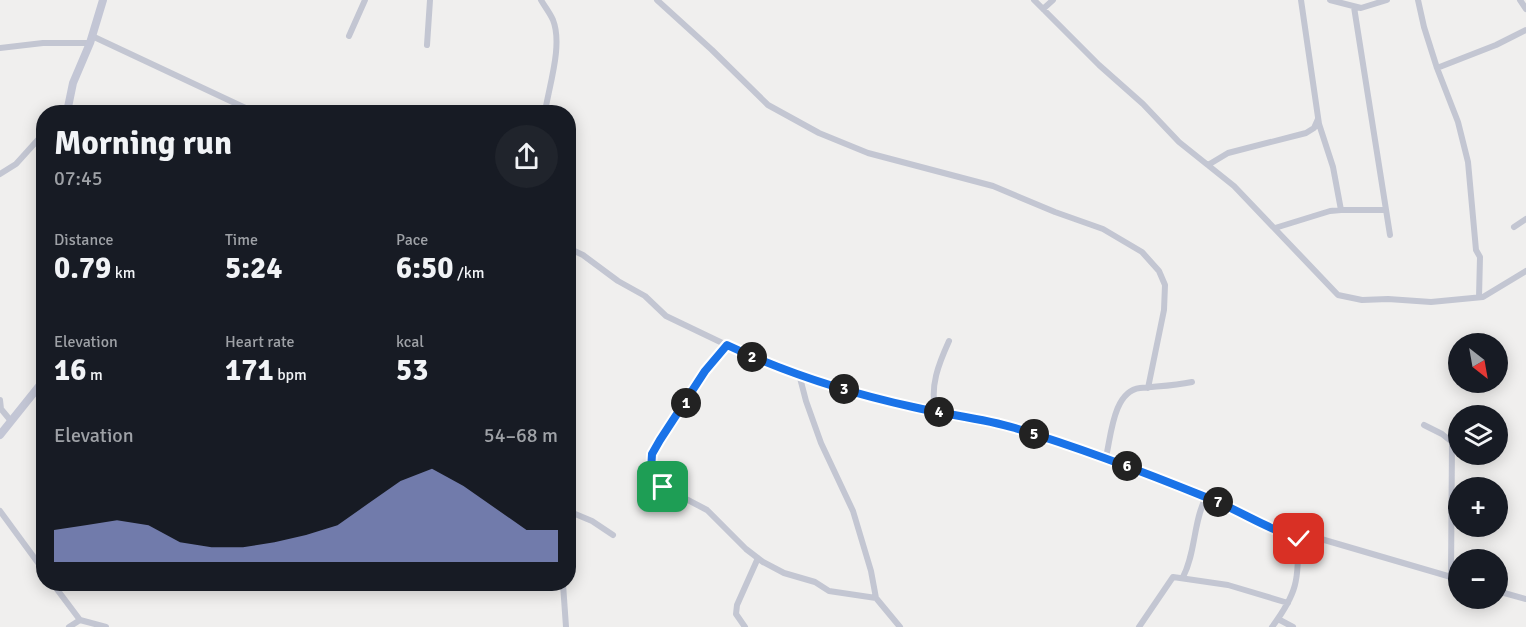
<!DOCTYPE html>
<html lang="en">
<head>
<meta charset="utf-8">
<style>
  :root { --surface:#171b24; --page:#20242c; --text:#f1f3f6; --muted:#9ea1a6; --accent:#98a4e4 }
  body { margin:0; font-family:Signika,sans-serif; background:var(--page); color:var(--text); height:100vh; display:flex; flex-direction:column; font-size:22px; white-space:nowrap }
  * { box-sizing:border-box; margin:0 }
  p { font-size:20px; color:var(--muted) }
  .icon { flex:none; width:33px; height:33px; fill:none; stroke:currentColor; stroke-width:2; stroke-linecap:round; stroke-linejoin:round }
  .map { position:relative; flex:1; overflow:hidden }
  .side { position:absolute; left:36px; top:105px; width:540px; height:486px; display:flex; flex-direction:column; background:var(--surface); border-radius:24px; box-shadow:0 3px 15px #0003 }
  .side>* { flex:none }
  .needle { width:39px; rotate:149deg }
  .tools { position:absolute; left:1448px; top:333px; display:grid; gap:12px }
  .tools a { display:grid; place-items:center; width:60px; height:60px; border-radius:50%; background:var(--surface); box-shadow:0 3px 15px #0003; font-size:30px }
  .pin { position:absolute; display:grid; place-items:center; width:51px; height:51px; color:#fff; margin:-26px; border-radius:12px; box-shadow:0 3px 9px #0006 }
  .km { position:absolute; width:30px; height:30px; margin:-15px; border-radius:50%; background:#222; color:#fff; font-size:16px; line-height:30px; text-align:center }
  .round { display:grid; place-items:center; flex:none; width:63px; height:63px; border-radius:32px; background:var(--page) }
  .head { display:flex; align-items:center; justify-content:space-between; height:102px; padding:0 18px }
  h1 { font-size:33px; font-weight:700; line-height:45px }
  .stats { display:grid; grid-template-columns:repeat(3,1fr); gap:9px; height:102px; padding:6px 18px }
  .stats div { display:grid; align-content:center }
  .stats b { font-size:30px; font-weight:700 }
  .stats small { font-size:16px; font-weight:400 }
  .stats p { font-size:16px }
  .chart { height:168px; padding:12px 18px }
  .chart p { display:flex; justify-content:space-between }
  .chart svg { width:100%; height:108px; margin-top:6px; fill:var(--accent); opacity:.7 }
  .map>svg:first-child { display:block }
</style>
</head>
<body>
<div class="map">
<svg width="1526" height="627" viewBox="0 0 1526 627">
  <rect width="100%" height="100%" fill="#f0efee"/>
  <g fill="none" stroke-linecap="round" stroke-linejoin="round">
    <path stroke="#c3c6d2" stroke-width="6" d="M541 0C545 7 550 13 553 20 563 45 549 86 545 112
      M657 0 712 50 768 105 819 133 868 153 993 186 1055 212 1103 229 1142 252 1159 271 1165 285 1164 310 1148 388
      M1034 0 1099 65 1143 104 1179 142 1234 186 1338 295 1362 300 1388 299 1431 302 1483 297 1526 271
      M1330 0 1361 8 1387 0
      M1418 0 1424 27 1437 68 1458 122 1468 162 1476 250 1480 257 1479 297
      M1520 0 1526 9
      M1354 7 1390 235
      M1043 9 1053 0
      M92 36 254 112
      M349 36 365 0
      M427 45 430 0
      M0 48 43 43H90
      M1437 68 1496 45 1526 30
      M1208 165 1228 153 1306 133 1314 128 1318 119
      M0 174 16 164 44 133
      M1341 210H1385
      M1514 227 1526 219
      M1275 228 1330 211 1341 210 1333 167 1319 124 1301 0
      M568 248 583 255 618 281 645 296 666 316 760 361 886 401 1012 427 1106 457 1206 497 1286 535 1298 539 1303 536 1321 539 1458 579
      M727 345 705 371 660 440 652 454 651 471 663 487 707 510 746 549 763 562 784 573 815 582 829 591 876 598 900 627
      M799 374 806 401 821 443 853 511 871 571 876 598
      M0 400 1 409 11 421
      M936 412C929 387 939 363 949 341
      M1424 425 1442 434 1452 442 1451 576
      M1106 457C1111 437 1113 391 1140 388 1159 386 1173 386 1192 382
      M0 511 44 571
      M568 511 592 521 613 535
      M1183 577C1196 552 1193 522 1206 497
      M53 584 80 620
      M563 584 566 627
      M1497 591 1526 599
      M1278 619 1293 627
      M69 627 80 620 106 627
      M745 627 736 614 737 605 758 558
      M1139 627 1173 577 1228 585 1288 603
      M1272 627C1298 592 1298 581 1298 539"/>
    <path stroke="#c3c6d5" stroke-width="8" d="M67 112 73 83 90 43 103 0
      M0 435 44 380"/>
  </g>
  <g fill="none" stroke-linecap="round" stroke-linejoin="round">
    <defs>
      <path id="route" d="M663 487 651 471 652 454 660 440 705 371 727 345C786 373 849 393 913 407 947 415 982 418 1015 428 1081 448 1144 472 1208 498 1239 510 1267 529 1299 539"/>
    </defs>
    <use href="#route" stroke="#fff" stroke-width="12"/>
    <use href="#route" stroke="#1a73e8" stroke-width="8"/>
  </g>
</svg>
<div class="tools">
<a><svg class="needle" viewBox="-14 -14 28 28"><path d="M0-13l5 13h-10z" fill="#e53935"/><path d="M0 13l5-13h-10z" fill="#9ea1a6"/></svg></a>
<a><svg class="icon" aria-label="layers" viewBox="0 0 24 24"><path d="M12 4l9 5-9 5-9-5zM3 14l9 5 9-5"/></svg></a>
<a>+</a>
<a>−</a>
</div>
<div class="pin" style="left:663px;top:487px;background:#1e9e55"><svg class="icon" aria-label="arrive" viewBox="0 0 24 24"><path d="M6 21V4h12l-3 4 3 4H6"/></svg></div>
<div class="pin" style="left:1299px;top:539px;background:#d93025"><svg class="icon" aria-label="check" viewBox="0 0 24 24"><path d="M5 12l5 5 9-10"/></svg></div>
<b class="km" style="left:686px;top:403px">1</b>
<b class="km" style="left:752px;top:357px">2</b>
<b class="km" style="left:844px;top:389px">3</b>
<b class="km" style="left:939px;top:412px">4</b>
<b class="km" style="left:1034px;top:434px">5</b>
<b class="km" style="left:1127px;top:466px">6</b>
<b class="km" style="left:1218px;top:502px">7</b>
<section class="side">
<div class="head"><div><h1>Morning run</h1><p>07:45</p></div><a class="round"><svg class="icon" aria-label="share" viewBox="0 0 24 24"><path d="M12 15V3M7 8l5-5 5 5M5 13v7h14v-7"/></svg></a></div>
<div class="stats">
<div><p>Distance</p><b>0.79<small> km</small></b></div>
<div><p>Time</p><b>5:24</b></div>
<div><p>Pace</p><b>6:50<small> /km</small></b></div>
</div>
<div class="stats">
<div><p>Elevation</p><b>16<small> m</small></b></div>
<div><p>Heart rate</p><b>171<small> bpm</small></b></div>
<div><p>kcal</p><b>53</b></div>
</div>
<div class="chart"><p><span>Elevation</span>54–68 m</p>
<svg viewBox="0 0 160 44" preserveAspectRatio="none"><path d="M0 44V31L10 29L20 27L30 29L40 36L50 38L60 38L70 36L80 33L90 29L100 20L110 11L120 6L130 13L140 22L150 31L160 31V44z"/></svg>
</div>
</section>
</div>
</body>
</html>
